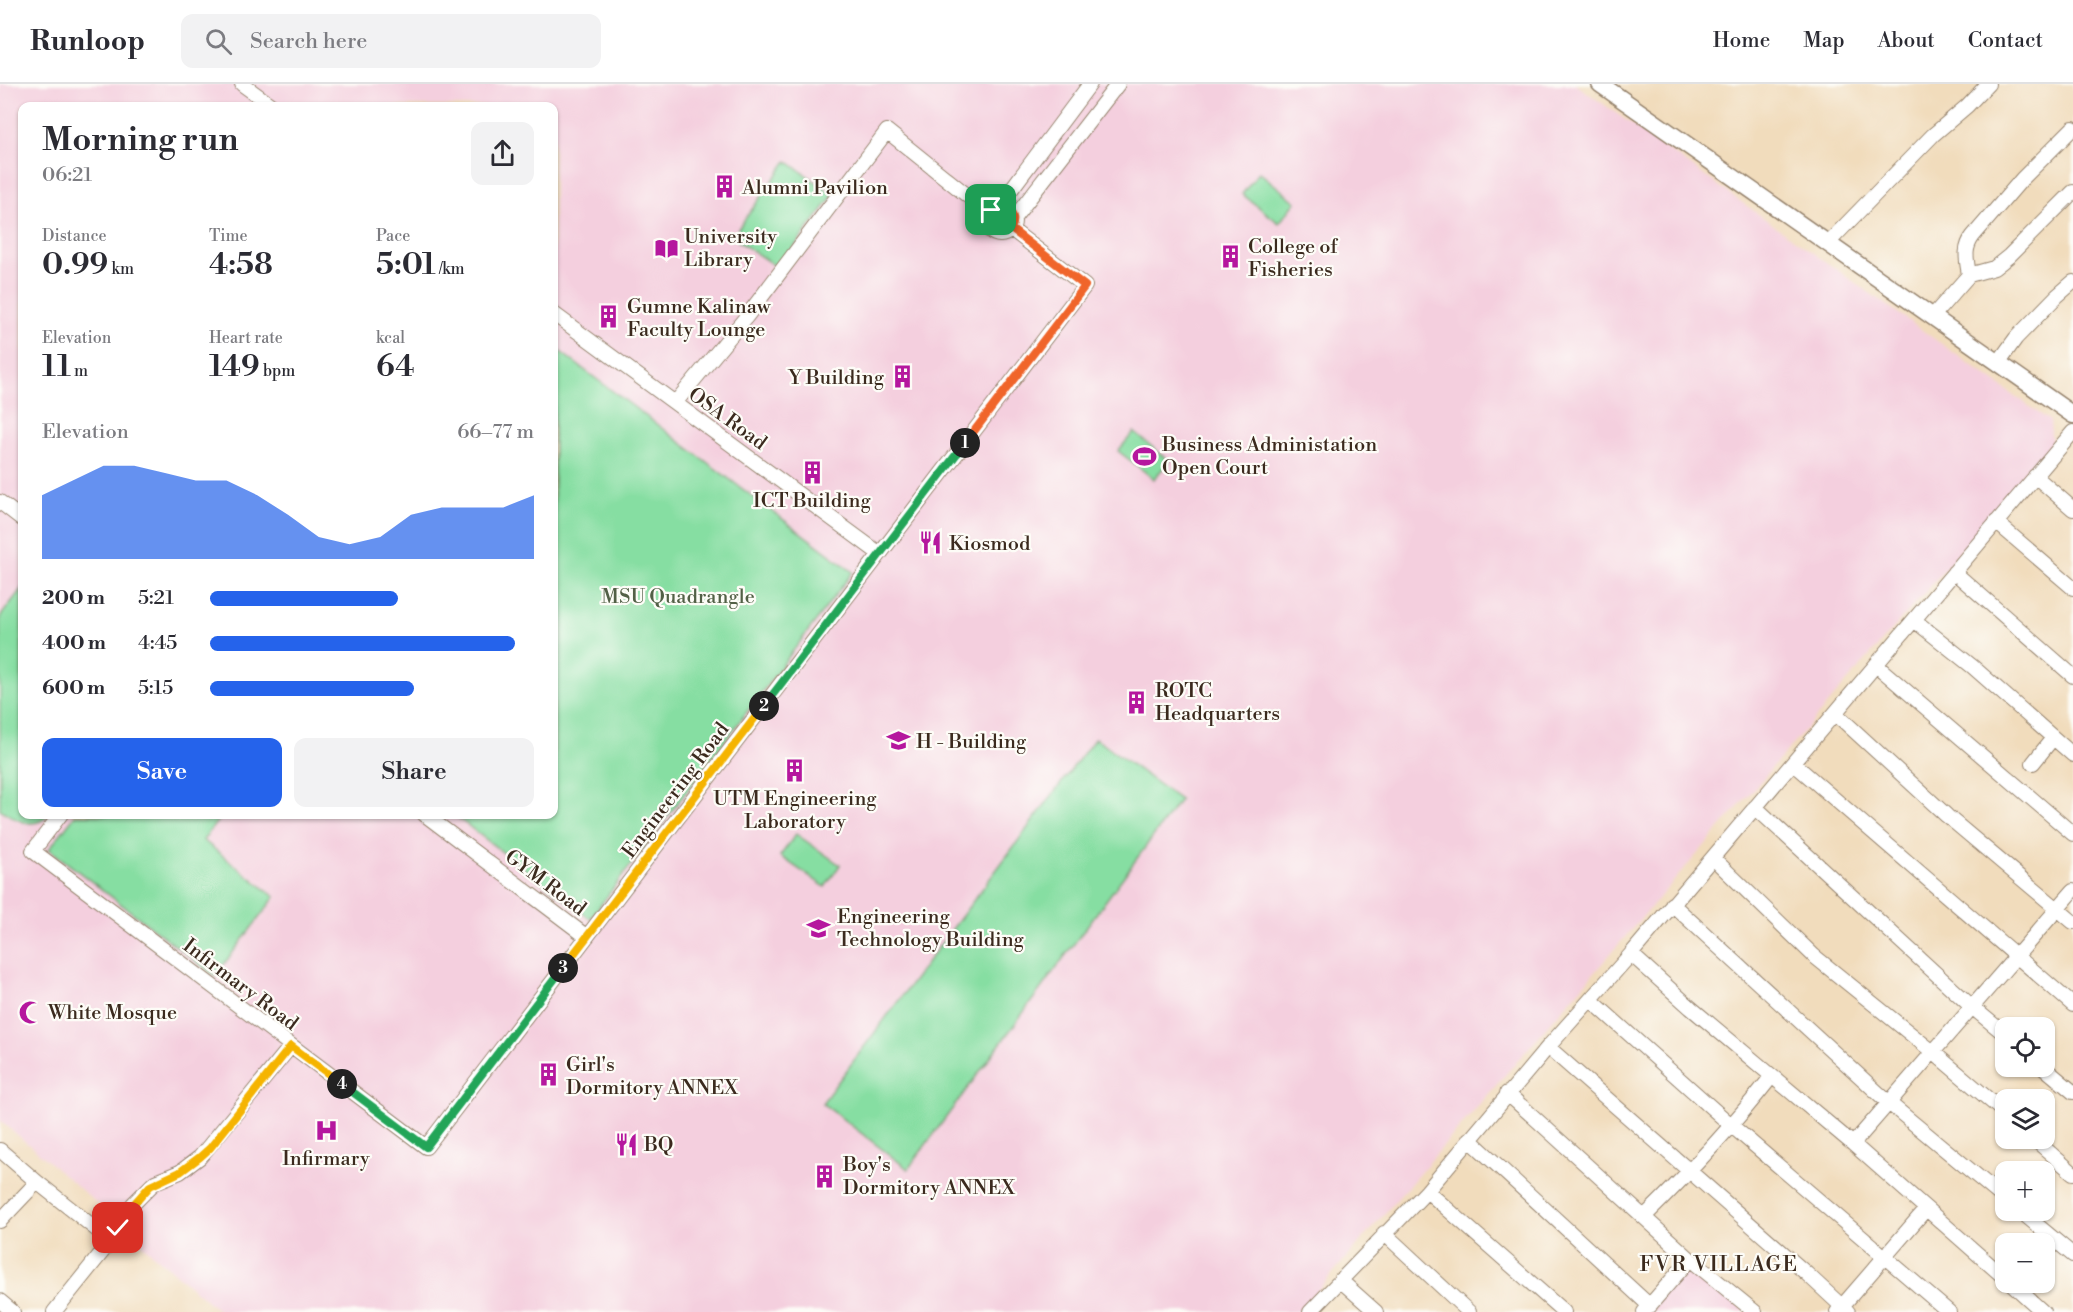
<!DOCTYPE html>
<html lang="en">
<head>
<meta charset="utf-8">
<style>
  :root { --surface:#fff; --page:#f2f2f3; --text:#2b2b33; --muted:#7c7c81; --line:#e1e1e2; --accent:#2563eb }
  body { margin:0; font-family:"Libre Bodoni",serif; background:var(--page); color:var(--text); height:100vh; display:flex; flex-direction:column; font-size:22px; white-space:nowrap }
  * { box-sizing:border-box; margin:0 }
  p { font-size:20px; color:var(--muted) }
  .icon { flex:none; width:33px; height:33px; fill:none; stroke:currentColor; stroke-width:2; stroke-linecap:round; stroke-linejoin:round }
  .map { position:relative; flex:1; overflow:hidden }
  .drawer { position:absolute; left:18px; top:18px; width:540px; height:717px; display:flex; flex-direction:column; background:var(--surface); border-radius:12px; box-shadow:0 2px 4px #0004 }
  .drawer>* { flex:none }
  .controls { position:absolute; left:1995px; top:933px; display:grid; gap:12px }
  .controls a { display:grid; place-items:center; width:60px; height:60px; border-radius:12px; background:var(--surface); box-shadow:0 2px 4px #0004; font-size:30px }
  .pin { position:absolute; display:grid; place-items:center; width:51px; height:51px; color:#fff; margin:-26px; border-radius:12px; box-shadow:0 3px 9px #0006 }
  .km { position:absolute; width:30px; height:30px; margin:-15px; border-radius:50%; background:#222; color:#fff; font-size:16px; line-height:30px; text-align:center }
  .round { display:grid; place-items:center; flex:none; width:63px; height:63px; border-radius:12px; background:var(--page) }
  .overview { display:flex; align-items:center; justify-content:space-between; height:102px; padding:0 24px }
  h1 { font-size:33px; font-weight:600; line-height:45px }
  .figures { display:grid; grid-template-columns:repeat(3,1fr); gap:9px; height:102px; padding:6px 24px }
  .figures div { display:grid; align-content:center }
  .figures b { font-size:30px; font-weight:600 }
  .figures small { font-size:16px; font-weight:400 }
  .figures p { font-size:16px }
  .chart { height:168px; padding:12px 24px }
  .chart p { display:flex; justify-content:space-between }
  .chart svg { width:100%; height:108px; margin-top:6px; fill:var(--accent); opacity:.7 }
  .primary-button { display:flex; gap:12px; margin-top:auto; padding:12px 24px }
  .primary-button a { flex:1; height:69px; border-radius:12px; background:var(--accent); color:#fff; font-size:24px; font-weight:600; line-height:69px; text-align:center }
  .primary-button a+a { background:var(--page); color:var(--text) }
  ul { padding:0 24px; list-style:none; font-size:20px }
  li { display:grid; grid-template-columns:96px 72px 1fr; align-items:center; height:45px }
  li i { height:15px; border-radius:8px; background:var(--accent) }
  header { display:flex; align-items:center; gap:36px; box-sizing:border-box; height:84px; padding:0 30px; background:var(--surface); border-bottom:2px solid var(--line) }
  header strong { font-size:28px }
  nav { display:flex; gap:33px; margin-inline-start:auto; font-size:21px }
  .search { width:420px; height:54px; background:var(--page); display:flex; align-items:center; gap:15px; box-sizing:border-box; padding:0 21px; border-radius:12px; color:var(--muted); font-size:22px }
  .map>svg:first-child { display:block }
</style>
</head>
<body>
<header>
<strong>Runloop</strong>
<div class="search"><svg class="icon" aria-label="search" viewBox="0 0 24 24"><circle cx="10" cy="10" r="6"/><path d="M15 15l6 6"/></svg>Search here</div>
<nav><a>Home</a><a>Map</a><a>About</a><a>Contact</a></nav>
</header>
<div class="map">
<svg width="2073" height="1228" viewBox="0 0 2073 1228">
  <rect width="100%" height="100%" fill="#fdfcf7"/>
  <filter id="ink" filterUnits="userSpaceOnUse"><feTurbulence type="fractalNoise" baseFrequency=".0167" numOctaves="2"/><feDisplacementMap in="SourceGraphic" scale="12" xChannelSelector="R" yChannelSelector="G"/><feConvolveMatrix kernelMatrix="1 2 1 2 8 2 1 2 1" color-interpolation-filters="sRGB"/></filter>
  <filter id="wash" filterUnits="userSpaceOnUse"><feTurbulence type="fractalNoise" baseFrequency=".008" numOctaves="4" result="noise"/><feDisplacementMap in="SourceGraphic" scale="24" xChannelSelector="R" yChannelSelector="G"/><feGaussianBlur stdDeviation="1.35" result="paint"/><feColorMatrix in="noise" values="0 0 0 0 0 0 0 0 0 0 0 0 0 0 0 0 0 1.4 0 .05"/><feComposite in="paint" operator="in"/></filter>
  <g filter="url(#wash)">
    <rect width="100%" height="100%" fill="#f1dcbc"/>
    <path fill="#f4cfde" fill-rule="evenodd" d="M0 0H1575L2050 337 2052 362 1299 1228H220L124 1145 140 1126 133 1120 129 1117 114 1134 0 1036ZM22 22H554V730H22Z
      M1688 1177 1746 1228H1646Z"/>
    <path fill="#86dea2" stroke="#608460" stroke-width="1.5" d="M787 77 834 111 778 184 732 153Z
      M1259 88 1296 118 1279 139 1242 110Z
      M554 263 853 488 590 835 454 731 554 730Z
      M1134 348 1169 377 1154 395 1118 367Z
      M22 504V730L49 731C33 747 15 736 0 725V533Z
      M1095 654 1180 716 908 1085 822 1019Z
      M75 731H222L203 756 275 813 215 892 49 765Z
      M796 750 840 781 825 803 780 772Z"/>
  </g>
  <g filter="url(#ink)">
    <g fill="none" stroke-linecap="round" stroke-linejoin="round">
      <defs>
        <path id="minor" d="M242 0 272 22
          M998 123 1090 0
          M986 137a14 14 0 1 1 28 0a14 14 0 1 1-28 0Z
          M1014 134 1118 0
          M1827 160 1933 51 1967 22 1988 0
          M1969 191 1994 184 2009 172 2073 108
          M554 230 880 470
          M1932 233 1969 191C1967 177 1963 165 1973 152L2022 95 2073 44
          M1998 279 2016 254 2057 212 2073 198
          M675 319 747 232 887 47 989 129
          M2035 392 2073 425
          M0 418 22 435
          M1996 438 2073 504
          M1954 488 2073 592
          M1914 536 1973 583 2073 671
          M1876 581 2073 750
          M1835 629 1947 732 2073 838
          M1793 679 2073 921
          M2033 679 2053 654
          M1755 723 1972 923 2006 951
          M61 730 33 767 426 1063 1085 202 1011 145
          M424 730 587 853
          M1713 774 1814 872 1933 968 2006 1030
          M1672 820 1889 1019 2006 1116
          M1631 870 1691 924 1853 1060 2006 1195
          M1591 916 1732 1042 1949 1228
          M1548 963 1807 1190 1848 1228
          M2042 982 2073 1008
          M1507 1009 1690 1175 1755 1228
          M2033 1054 2073 1089
          M1469 1055 1650 1222
          M1853 1060 2073 807
          M0 1066 37 1098 0 1137
          M37 1098 111 1157
          M1427 1107 1564 1228
          M2019 1126 2073 1171
          M1644 1133C1690 1088 1732 1043 1772 992
          M1384 1149 1469 1228
          M1340 1196 1376 1228
          M2010 1198 2043 1228
          M0 1217 13 1228
          M54 1228 111 1157 121 1136 133 1120 155 1098 180 1088 200 1073 291 962
          M1310 1228 1427 1107 1548 963 1631 870 2073 348
          M1644 1228 1690 1175
          M1837 1228 1926 1125"/>
        <path id="tertiary" d="M1600 0 2073 331"/>
      </defs>
      <use href="#minor" stroke="#96836d" stroke-width="16"/>
      <use href="#tertiary" stroke="#96836d" stroke-width="19"/>
      <use href="#minor" stroke="#fff" stroke-width="14"/>
      <use href="#tertiary" stroke="#fff" stroke-width="16"/>
    </g>
  </g>
  <g fill="none" stroke-linecap="round" stroke-linejoin="round" filter="url(#ink)">
    <defs>
      <path id="split-1" d="M965 359 1085 202 1011 145C1016 135 1013 126 1002 123L991 126"/>
      <path id="split-2" d="M764 622 965 359"/>
      <path id="split-3" d="M563 884 764 622"/>
      <path id="split-4" d="M342 1000 426 1063 563 884"/>
      <path id="split-5" d="M118 1144 126 1129 150 1102 180 1088 200 1073 210 1064 291 962 342 1000"/>
    </defs>
    <use href="#split-1" stroke="#fff" stroke-width="12"/>
    <use href="#split-2" stroke="#fff" stroke-width="12"/>
    <use href="#split-3" stroke="#fff" stroke-width="12"/>
    <use href="#split-4" stroke="#fff" stroke-width="12"/>
    <use href="#split-5" stroke="#fff" stroke-width="12"/>
    <use href="#split-1" stroke="#f0652b" stroke-width="8"/>
    <use href="#split-2" stroke="#22a559" stroke-width="8"/>
    <use href="#split-3" stroke="#f5b400" stroke-width="8"/>
    <use href="#split-4" stroke="#22a559" stroke-width="8"/>
    <use href="#split-5" stroke="#f5b400" stroke-width="8"/>
  </g>
  <defs>
    <symbol id="building-bare" viewBox="-9 -9 18 18"><path d="M-4-6H4V6H1V3H-1V6H-4ZM-2.5-4.3h1.7v1.8h-1.7ZM.8-4.3h1.7v1.8H.8ZM-2.5-1h1.7V.8h-1.7ZM.8-1h1.7V.8H.8Z" fill="#b5179e" stroke="#fdfcf7" stroke-width="2.5" paint-order="stroke"/></symbol>
    <symbol id="library-bare" viewBox="-9 -9 18 18"><path d="M-6-4Q-3-5.5-.7-3.5V5Q-3 3-6 4ZM6-4Q3-5.5 .7-3.5V5Q3 3 6 4Z" fill="#b5179e" stroke="#fdfcf7" stroke-width="2.5" paint-order="stroke"/></symbol>
    <symbol id="stadium-bare" viewBox="-9 -9 18 18"><path d="M0-5a6.5 5 0 1 0 0 10a6.5 5 0 1 0 0-10ZM-3.5-1.8h7v3.6h-7Z" fill="#b5179e" stroke="#fdfcf7" stroke-width="2.5" paint-order="stroke"/></symbol>
    <symbol id="restaurant-bare" viewBox="-9 -9 18 18"><path d="M-5-6h1v4h1v-4h1v4h1v-4h1v5L-1.5 .5V6h-2V.5L-5-1ZM5-6V6H3V1.5H1.5Q1.5-4 5-6Z" fill="#b5179e" stroke="#fdfcf7" stroke-width="2.5" paint-order="stroke"/></symbol>
    <symbol id="university-bare" viewBox="-9 -9 18 18"><path d="M0-5L7-2L0 1L-7-2ZM-4 1L0 2.5L4 1V4Q0 6-4 4Z" fill="#b5179e" stroke="#fdfcf7" stroke-width="2.5" paint-order="stroke"/></symbol>
    <symbol id="mosque-bare" viewBox="-9 -9 18 18"><path d="M3.5-4.9A6 6 0 1 0 3.5 4.9A5 5 0 1 1 3.5-4.9Z" fill="#b5179e" stroke="#fdfcf7" stroke-width="2.5" paint-order="stroke"/></symbol>
    <symbol id="hospital-bare" viewBox="-9 -9 18 18"><path d="M-5-5h3v3.5h4V-5h3V5h-3V1.5h-4V5h-3Z" fill="#b5179e" stroke="#fdfcf7" stroke-width="2.5" paint-order="stroke"/></symbol>
  </defs>
  <g fill-rule="evenodd">
    <use href="#building-bare" x="708" y="86" width="33" height="33"/>
    <use href="#library-bare" x="650" y="148" width="33" height="33"/>
    <use href="#building-bare" x="1214" y="156" width="33" height="33"/>
    <use href="#building-bare" x="592" y="216" width="33" height="33"/>
    <use href="#building-bare" x="886" y="276" width="33" height="33"/>
    <use href="#stadium-bare" x="1128" y="356" width="33" height="33"/>
    <use href="#building-bare" x="796" y="372" width="33" height="33"/>
    <use href="#restaurant-bare" x="914" y="442" width="33" height="33"/>
    <use href="#building-bare" x="1120" y="602" width="33" height="33"/>
    <use href="#university-bare" x="882" y="640" width="33" height="33"/>
    <use href="#building-bare" x="778" y="670" width="33" height="33"/>
    <use href="#university-bare" x="802" y="828" width="33" height="33"/>
    <use href="#mosque-bare" x="14" y="912" width="33" height="33"/>
    <use href="#building-bare" x="532" y="974" width="33" height="33"/>
    <use href="#hospital-bare" x="310" y="1030" width="33" height="33"/>
    <use href="#restaurant-bare" x="610" y="1044" width="33" height="33"/>
    <use href="#building-bare" x="808" y="1076" width="33" height="33"/>
  </g>
  <g text-anchor="middle" stroke-width="4.5" stroke-linejoin="round" paint-order="stroke">
    <g font-size="20" fill="#3b2a1e" stroke="#fdfcf7" text-anchor="start">
      <text x="742" y="110">Alumni Pavilion</text>
      <text x="684" y="159">University<tspan x="684" dy="23">Library</tspan></text>
      <text x="1248" y="169">College of<tspan x="1248" dy="23">Fisheries</tspan></text>
      <text x="627" y="229">Gumne Kalinaw<tspan x="627" dy="23">Faculty Lounge</tspan></text>
      <text x="884" y="300" text-anchor="end">Y Building</text>
      <text x="1162" y="367">Business Administation<tspan x="1162" dy="23">Open Court</tspan></text>
      <text x="812" y="423" text-anchor="middle">ICT Building</text>
      <text x="949" y="466">Kiosmod</text>
      <text x="1155" y="613">ROTC<tspan x="1155" dy="23">Headquarters</tspan></text>
      <text x="916" y="664">H - Building</text>
      <text x="795" y="721" text-anchor="middle">UTM Engineering<tspan x="795" dy="23">Laboratory</tspan></text>
      <text x="837" y="839">Engineering<tspan x="837" dy="23">Technology Building</tspan></text>
      <text x="48" y="935">White Mosque</text>
      <text x="566" y="987">Girl's<tspan x="566" dy="23">Dormitory ANNEX</tspan></text>
      <text x="644" y="1067">BQ</text>
      <text x="326" y="1081" text-anchor="middle">Infirmary</text>
      <text x="843" y="1087">Boy's<tspan x="843" dy="23">Dormitory ANNEX</tspan></text>
    </g>
    <g font-size="20" fill="#3b2a1e" stroke="#fdfcf7">
      <text transform="translate(728 334) rotate(36)" y="7">OSA Road</text>
      <text transform="translate(675 706) rotate(-53)" y="7">Engineering Road</text>
      <text transform="translate(546 798) rotate(37)" y="7">GYM Road</text>
      <text transform="translate(241 900) rotate(37)" y="7">Infirmary Road</text>
    </g>
    <g font-size="20" fill="#526046" stroke="#fdfcf7">
      <text x="678" y="519">MSU Quadrangle</text>
    </g>
    <g font-size="21" letter-spacing="1.5" fill="#3b2a1e" stroke="#fdfcf7">
      <text x="1719" y="1187">FVR VILLAGE</text>
    </g>
  </g>
</svg>
<div class="controls">
<a><svg class="icon" aria-label="locate" viewBox="0 0 24 24"><circle cx="12" cy="12" r="6"/><path d="M12 2v4M12 18v4M2 12h4M18 12h4"/></svg></a>
<a><svg class="icon" aria-label="layers" viewBox="0 0 24 24"><path d="M12 4l9 5-9 5-9-5zM3 14l9 5 9-5"/></svg></a>
<a>+</a>
<a>−</a>
</div>
<div class="pin" style="left:991px;top:126px;background:#1e9e55"><svg class="icon" aria-label="arrive" viewBox="0 0 24 24"><path d="M6 21V4h12l-3 4 3 4H6"/></svg></div>
<div class="pin" style="left:118px;top:1144px;background:#d93025"><svg class="icon" aria-label="check" viewBox="0 0 24 24"><path d="M5 12l5 5 9-10"/></svg></div>
<b class="km" style="left:965px;top:359px">1</b>
<b class="km" style="left:764px;top:622px">2</b>
<b class="km" style="left:563px;top:884px">3</b>
<b class="km" style="left:342px;top:1000px">4</b>
<section class="drawer">
<div class="overview"><div><h1>Morning run</h1><p>06:21</p></div><a class="round"><svg class="icon" aria-label="share" viewBox="0 0 24 24"><path d="M12 15V3M7 8l5-5 5 5M5 13v7h14v-7"/></svg></a></div>
<div class="figures">
<div><p>Distance</p><b>0.99<small> km</small></b></div>
<div><p>Time</p><b>4:58</b></div>
<div><p>Pace</p><b>5:01<small> /km</small></b></div>
</div>
<div class="figures">
<div><p>Elevation</p><b>11<small> m</small></b></div>
<div><p>Heart rate</p><b>149<small> bpm</small></b></div>
<div><p>kcal</p><b>64</b></div>
</div>
<div class="chart"><p><span>Elevation</span>66–77 m</p>
<svg viewBox="0 0 160 44" preserveAspectRatio="none"><path d="M0 44V18L10 12L20 6L30 6L40 9L50 12L60 12L70 18L80 26L90 35L100 38L110 35L120 26L130 23L140 23L150 23L160 18V44z"/></svg>
</div>
<ul>
<li><b>200 m</b>5:21<i style="width:58%"></i></li>
<li><b>400 m</b>4:45<i style="width:94%"></i></li>
<li><b>600 m</b>5:15<i style="width:63%"></i></li>
</ul>
<div class="primary-button"><a>Save</a><a>Share</a></div>
</section>
</div>
</body>
</html>
